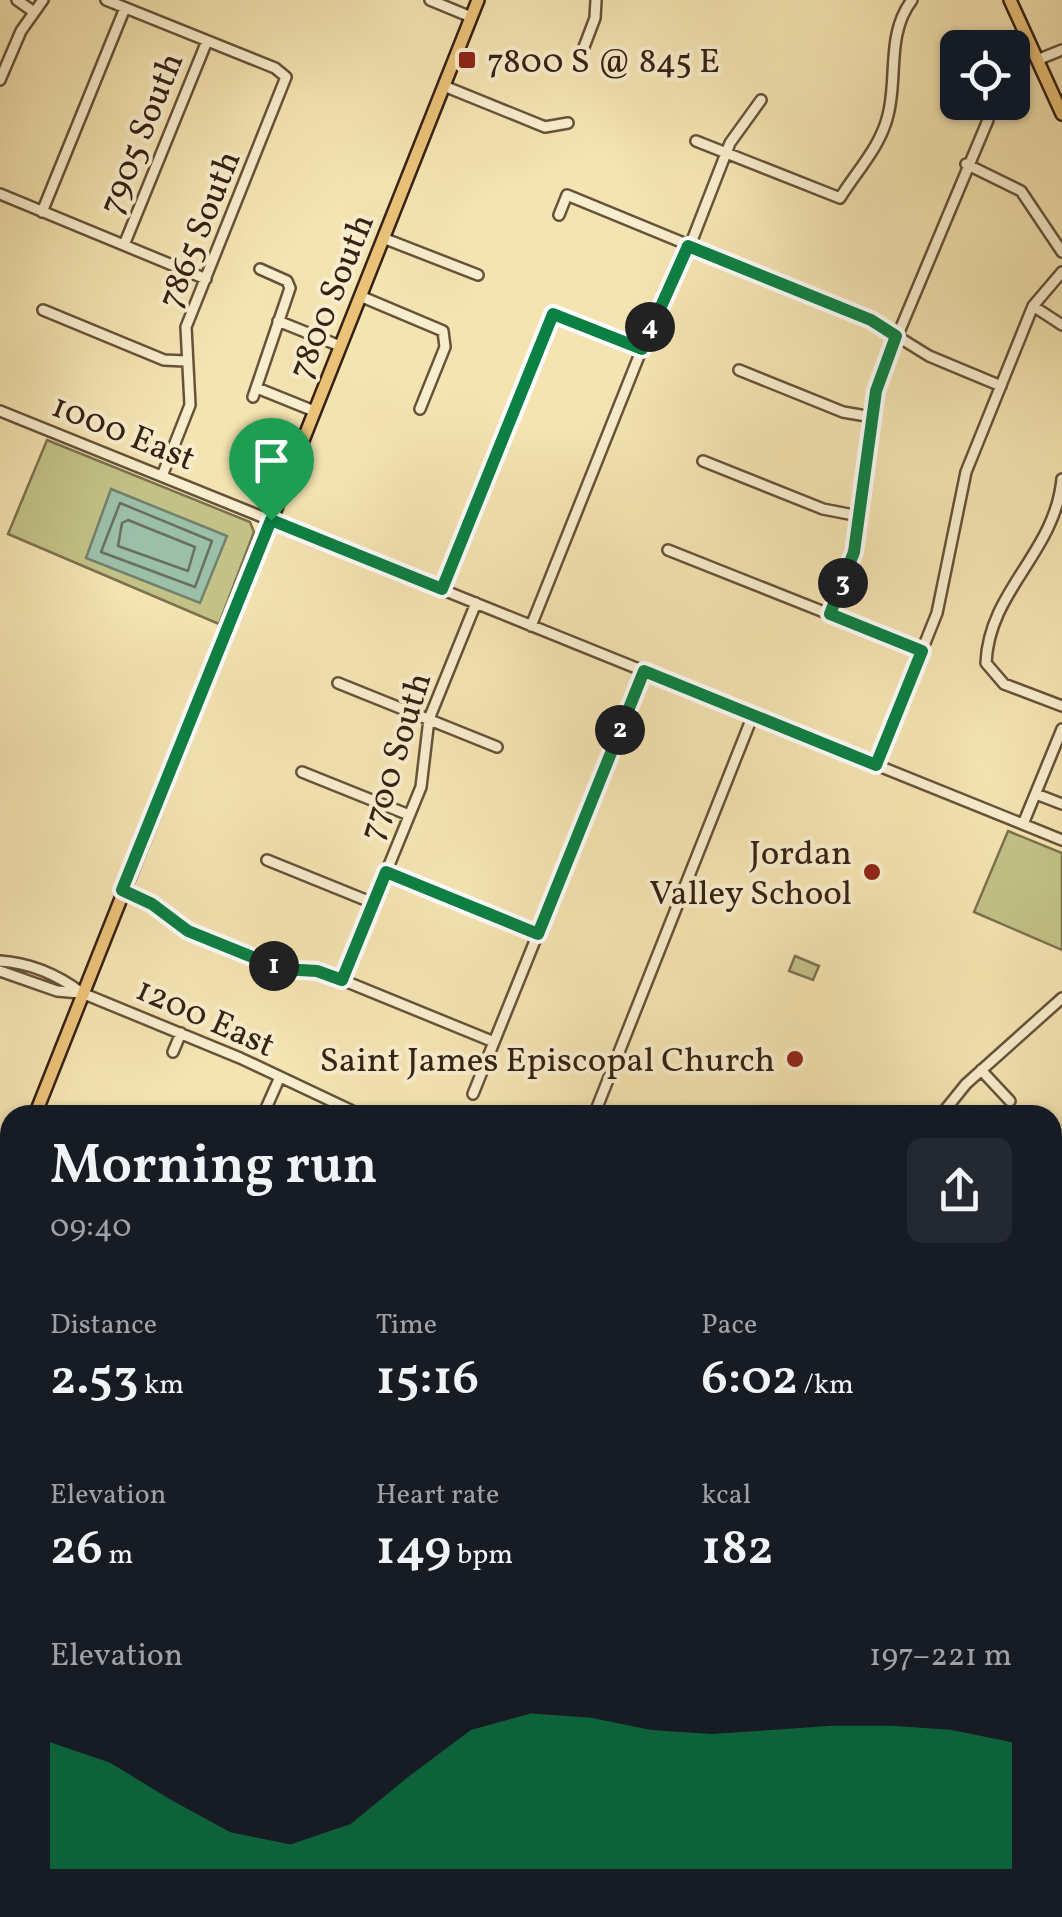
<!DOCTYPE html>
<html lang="en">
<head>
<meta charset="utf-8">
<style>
  :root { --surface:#171b24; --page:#242831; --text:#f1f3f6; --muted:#9ea1a6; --accent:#0b8043 }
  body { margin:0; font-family:Vollkorn,serif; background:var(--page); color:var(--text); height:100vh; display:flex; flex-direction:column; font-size:38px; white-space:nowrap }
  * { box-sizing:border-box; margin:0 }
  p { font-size:32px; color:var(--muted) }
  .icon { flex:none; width:55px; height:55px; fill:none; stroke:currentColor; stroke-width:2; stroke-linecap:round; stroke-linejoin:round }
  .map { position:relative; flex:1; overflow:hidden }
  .side { position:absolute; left:0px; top:1105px; width:1062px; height:812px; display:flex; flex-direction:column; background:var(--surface); border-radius:30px 30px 0 0; box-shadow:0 2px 8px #0004 }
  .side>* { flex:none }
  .fabs { position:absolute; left:940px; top:30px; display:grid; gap:20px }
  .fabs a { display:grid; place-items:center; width:90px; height:90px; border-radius:15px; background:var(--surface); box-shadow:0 2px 8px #0004; font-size:50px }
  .pin { position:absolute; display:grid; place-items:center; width:85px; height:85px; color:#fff; margin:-102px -42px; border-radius:50% 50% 50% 0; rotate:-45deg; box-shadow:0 0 10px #0007 }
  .pin .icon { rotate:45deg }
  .km { position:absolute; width:50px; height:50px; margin:-25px; border-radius:50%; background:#222; color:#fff; font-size:28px; line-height:50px; text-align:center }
  .round { display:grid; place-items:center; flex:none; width:105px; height:105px; border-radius:15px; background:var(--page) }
  .headline { display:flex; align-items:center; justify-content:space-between; height:170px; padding:0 50px }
  h1 { font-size:55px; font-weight:600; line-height:75px }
  .metrics { display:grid; grid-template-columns:repeat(3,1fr); gap:15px; height:170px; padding:10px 50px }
  .metrics div { display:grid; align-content:center }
  .metrics b { font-size:50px; font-weight:600 }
  .metrics small { font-size:28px; font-weight:400 }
  .metrics p { font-size:28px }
  .chart { height:280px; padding:20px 50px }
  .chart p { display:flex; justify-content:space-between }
  .chart svg { width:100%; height:180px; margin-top:10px; fill:var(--accent); opacity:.7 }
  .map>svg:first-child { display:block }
</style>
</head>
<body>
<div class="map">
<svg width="1062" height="1917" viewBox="0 0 1062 1917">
  <rect width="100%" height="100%" fill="#f4e4b1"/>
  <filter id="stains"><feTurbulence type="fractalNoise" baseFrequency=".002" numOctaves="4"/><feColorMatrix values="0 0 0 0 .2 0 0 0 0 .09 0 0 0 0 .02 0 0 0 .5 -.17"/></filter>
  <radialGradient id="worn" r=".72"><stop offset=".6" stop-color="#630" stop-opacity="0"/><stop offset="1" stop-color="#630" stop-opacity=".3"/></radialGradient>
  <path fill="#c2c287" stroke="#7c724e" stroke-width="2.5" d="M47 440 250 522 254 532 219 624 8 534Z
    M1008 831 1062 853V950L974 912Z
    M795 956 819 966 813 980 789 971Z
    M1062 1794V1843L1053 1845 1052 1798Z"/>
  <path fill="#9cbfaa" stroke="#73806e" stroke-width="2.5" d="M111 489 227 536 200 603 86 558Z"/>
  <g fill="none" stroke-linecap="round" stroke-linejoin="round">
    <path stroke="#69705f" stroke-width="2.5" d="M120 503 212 541 195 587 101 552Z
      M128 520 195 547 188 571 118 546 122 523Z"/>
    <path stroke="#73806e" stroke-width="2.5" d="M1052 1457 1062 1461
      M1052 1598 1062 1596"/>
    <path stroke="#9cbfaa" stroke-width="14" d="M429 1917 449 1913 471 1917
      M554 1917 560 1908"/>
    <defs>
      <path id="minor" d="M17 0 34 12
        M106 0 275 68 286 77 186 327 190 405 162 476
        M430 0 471 17
        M584 47 595 18 596 0
        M1037 60 1062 50
        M0 80 21 31 43 0
        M444 86 545 127 568 123
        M696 141 840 198C856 172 881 146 888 115 898 77 886 34 912 0
        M966 164 1021 191 1062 252
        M0 194 206 279
        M42 212 125 8
        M559 215 567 195 871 320 929 356 1001 386
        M383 238 478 275
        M124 245 207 41
        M360 296 443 331 445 347 420 409
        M1033 306 1062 325
        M43 310 164 360 185 361
        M278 321 340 346
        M739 370 843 412 872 417
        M257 388 314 411
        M253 397 290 288 287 281 260 269
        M0 411 1062 840
        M703 461 823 509 859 516
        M1062 479C1055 553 989 590 986 663L1004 684 1062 706
        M668 550 922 651
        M443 589 553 314 642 349
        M830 615 854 552 881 375 988 120
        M531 626 659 306 693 238 730 143 761 100
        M338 683 497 747
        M876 765 937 613 966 472 1033 306 1062 272
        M302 772 409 815
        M1036 794 1062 804
        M1023 824 1062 729
        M267 860 373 903
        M386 872 538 934
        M122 890 152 904 188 931 282 969 330 975 494 1042
        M0 961C31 963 58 975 82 993L240 1058 361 1115
        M0 971 57 991 80 993
        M342 980 421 787 429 719 476 603
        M173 1052 181 1033
        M981 1070 1010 1101
        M473 1094 644 671
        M263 1115 279 1079
        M594 1115 753 715
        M941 1115 966 1084 1062 998
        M1052 1380 1062 1370
        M0 1514 10 1501
        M0 1561 10 1551
        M1052 1653H1062
        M1052 1711 1062 1713
        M1052 1781 1062 1779
        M1052 1795 1062 1791
        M0 1816 10 1819
        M1052 1905 1062 1906
        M243 1908 264 1917
        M33 1917 36 1908
        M155 1917 159 1908
        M290 1917 295 1908
        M404 1917 407 1908
        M628 1917 640 1908
        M1004 1917 1029 1908"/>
      <path id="major" d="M1010 0 1062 114
        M35 1115 478 0
        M1052 1268 1062 1279
        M1052 1293 1062 1305
        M0 1379 10 1380
        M0 1393 10 1394"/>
    </defs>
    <use href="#minor" stroke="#66523b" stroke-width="14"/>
    <use href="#major" stroke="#362114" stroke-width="16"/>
    <use href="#minor" stroke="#f8edcc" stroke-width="9"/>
    <use href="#major" stroke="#eac278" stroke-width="11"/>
  </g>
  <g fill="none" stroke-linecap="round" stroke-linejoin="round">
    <defs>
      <path id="route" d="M688 246 871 320 896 336 876 391 854 552 830 614 922 651 876 765 644 671 538 934 386 872 342 980 317 971 282 969 188 931 152 904 122 890 271 520 442 589 553 314 642 349Z"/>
    </defs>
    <use href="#route" stroke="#fff" stroke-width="20"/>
    <use href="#route" stroke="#0b8043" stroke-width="12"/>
  </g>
  <g fill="#8f2418" stroke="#f8edcc" stroke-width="4">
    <rect x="457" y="50" width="20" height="20" rx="5"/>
    <circle cx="872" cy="872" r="10"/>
    <circle cx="795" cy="1059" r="10"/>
  </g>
  <g text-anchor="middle" stroke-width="8" stroke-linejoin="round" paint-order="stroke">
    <g font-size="35" fill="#362114" stroke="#f8edcc" text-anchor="end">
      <text x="487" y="72" text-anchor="start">7800 S @ 845 E</text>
      <text x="852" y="864">Jordan<tspan x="852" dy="40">Valley School</tspan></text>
      <text x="775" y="1071">Saint James Episcopal Church</text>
    </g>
    <g font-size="35" fill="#362114" stroke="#f8edcc">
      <text transform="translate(140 133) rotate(-68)" y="12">7905 South</text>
      <text transform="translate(198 229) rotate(-68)" y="12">7865 South</text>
      <text transform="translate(330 296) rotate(-68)" y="12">7800 South</text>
      <text transform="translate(124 431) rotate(22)" y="12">1000 East</text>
      <text transform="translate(394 756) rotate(-73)" y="12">7700 South</text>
      <text transform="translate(206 1016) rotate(24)" y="12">1200 East</text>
    </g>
  </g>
  <rect width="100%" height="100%" filter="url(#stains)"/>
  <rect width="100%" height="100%" fill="url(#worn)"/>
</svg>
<div class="fabs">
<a><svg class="icon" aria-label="locate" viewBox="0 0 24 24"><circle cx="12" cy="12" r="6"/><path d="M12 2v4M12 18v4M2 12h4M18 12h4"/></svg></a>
</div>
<div class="pin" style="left:271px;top:520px;background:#1e9e55"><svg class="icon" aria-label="arrive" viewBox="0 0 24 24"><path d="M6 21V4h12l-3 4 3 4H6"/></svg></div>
<b class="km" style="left:274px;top:966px">1</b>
<b class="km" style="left:620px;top:730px">2</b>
<b class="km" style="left:843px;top:583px">3</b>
<b class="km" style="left:650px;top:327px">4</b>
<section class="side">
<div class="headline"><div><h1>Morning run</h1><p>09:40</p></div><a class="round"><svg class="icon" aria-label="share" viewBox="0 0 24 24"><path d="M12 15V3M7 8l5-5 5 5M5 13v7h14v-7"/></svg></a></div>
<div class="metrics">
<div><p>Distance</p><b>2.53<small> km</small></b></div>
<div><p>Time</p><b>15:16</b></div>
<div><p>Pace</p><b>6:02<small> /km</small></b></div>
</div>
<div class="metrics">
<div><p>Elevation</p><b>26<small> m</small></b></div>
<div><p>Heart rate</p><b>149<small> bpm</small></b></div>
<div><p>kcal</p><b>182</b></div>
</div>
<div class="chart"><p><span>Elevation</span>197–221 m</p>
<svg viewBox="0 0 160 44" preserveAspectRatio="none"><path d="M0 44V13L10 18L20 27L30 35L40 38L50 33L60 21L70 10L80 6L90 7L100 10L110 11L120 10L130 9L140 9L150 10L160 13V44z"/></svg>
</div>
</section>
</div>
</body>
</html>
